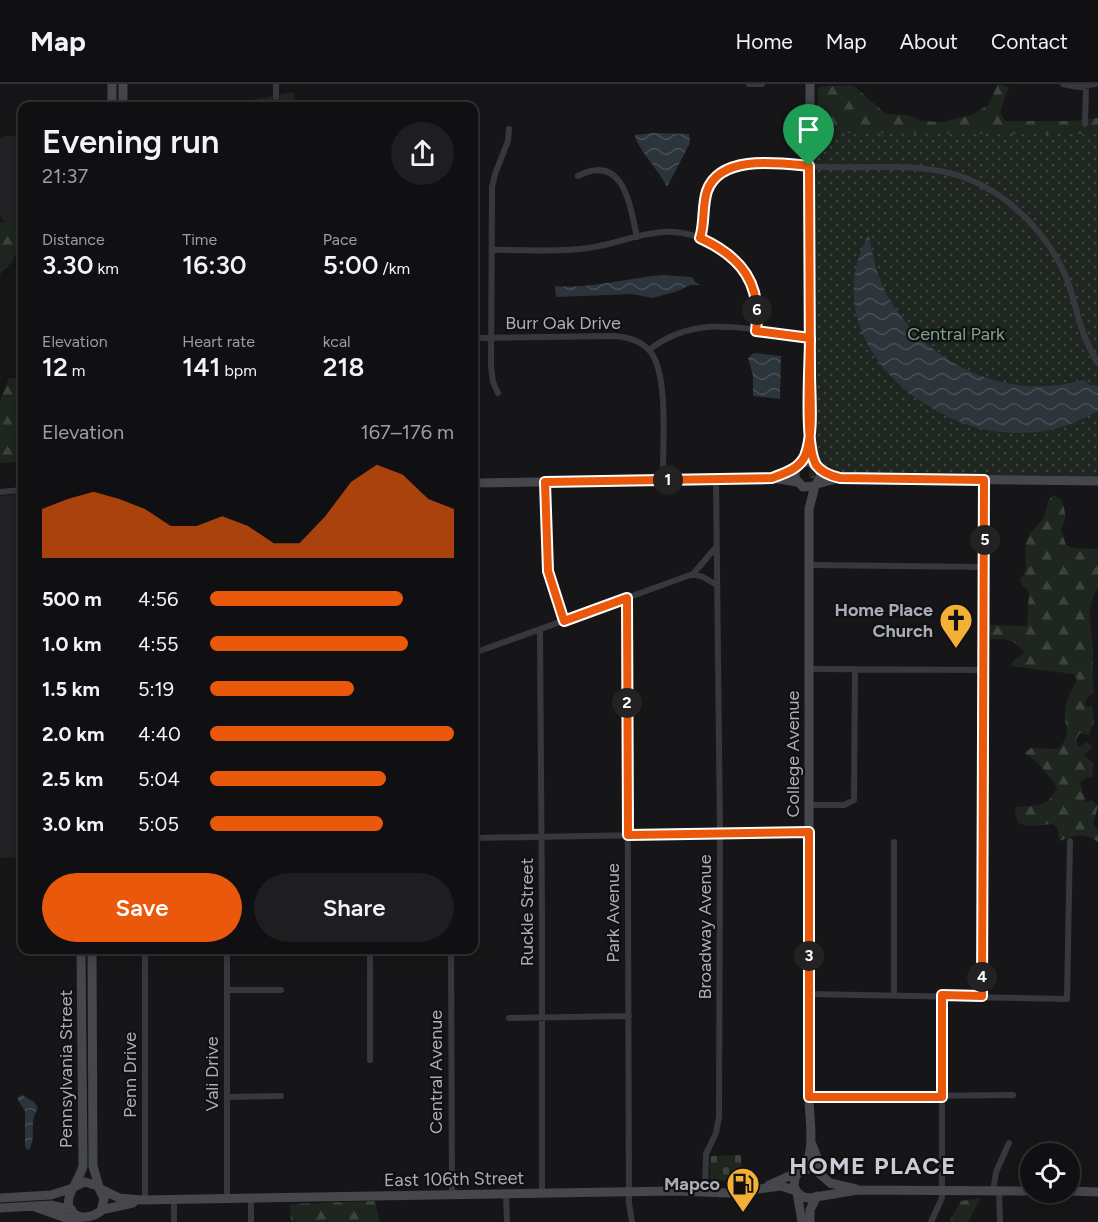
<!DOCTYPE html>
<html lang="en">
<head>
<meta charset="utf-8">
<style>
  :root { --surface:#101012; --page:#1e1e20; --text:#f1f3f6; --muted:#9c9d9f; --line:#303032; --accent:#ea580c }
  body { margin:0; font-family:Figtree,sans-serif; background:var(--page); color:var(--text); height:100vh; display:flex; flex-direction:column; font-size:22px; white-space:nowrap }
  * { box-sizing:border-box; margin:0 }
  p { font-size:20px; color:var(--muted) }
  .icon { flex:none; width:33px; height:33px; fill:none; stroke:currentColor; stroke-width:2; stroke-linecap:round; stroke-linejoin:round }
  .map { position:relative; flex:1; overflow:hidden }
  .sheet { position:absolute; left:18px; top:18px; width:460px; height:852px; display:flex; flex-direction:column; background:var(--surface); border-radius:12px; box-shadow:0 3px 15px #0003,0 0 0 2px var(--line) }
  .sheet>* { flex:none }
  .buttons { position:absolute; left:1020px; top:1059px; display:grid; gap:12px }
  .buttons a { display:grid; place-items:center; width:60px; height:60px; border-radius:50%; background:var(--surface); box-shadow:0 3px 15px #0003,0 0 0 2px var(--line); font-size:30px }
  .pin { position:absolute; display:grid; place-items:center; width:51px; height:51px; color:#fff; margin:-62px -26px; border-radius:50% 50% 50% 0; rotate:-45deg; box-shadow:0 0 6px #0007 }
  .pin .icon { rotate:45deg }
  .km { position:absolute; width:30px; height:30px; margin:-15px; border-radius:50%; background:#222; color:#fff; font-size:16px; line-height:30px; text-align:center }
  .round { display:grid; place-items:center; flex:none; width:63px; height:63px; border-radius:32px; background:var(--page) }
  .summary { display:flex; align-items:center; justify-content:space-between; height:102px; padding:0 24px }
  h1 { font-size:33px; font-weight:600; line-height:45px }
  .figures { display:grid; grid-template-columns:repeat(3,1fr); gap:9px; height:102px; padding:6px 24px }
  .figures div { display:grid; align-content:center }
  .figures b { font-size:26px; font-weight:600 }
  .figures small { font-size:16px; font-weight:400 }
  .figures p { font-size:16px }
  .chart { height:168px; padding:12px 24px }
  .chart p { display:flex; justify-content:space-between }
  .chart svg { width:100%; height:108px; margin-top:6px; fill:var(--accent); opacity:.7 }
  .button { display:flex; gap:12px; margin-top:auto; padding:12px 24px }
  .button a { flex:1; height:69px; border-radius:36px; background:var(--accent); color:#fff; font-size:24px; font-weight:600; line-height:69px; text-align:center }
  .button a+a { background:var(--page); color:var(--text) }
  ul { padding:0 24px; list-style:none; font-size:20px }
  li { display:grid; grid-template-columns:96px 72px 1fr; align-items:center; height:45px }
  li i { height:15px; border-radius:8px; background:var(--accent) }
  header { display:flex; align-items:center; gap:36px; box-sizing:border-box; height:84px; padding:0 30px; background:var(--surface); border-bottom:2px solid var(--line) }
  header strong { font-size:28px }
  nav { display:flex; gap:33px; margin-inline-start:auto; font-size:21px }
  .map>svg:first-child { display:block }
</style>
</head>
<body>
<header>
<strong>Map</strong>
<nav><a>Home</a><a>Map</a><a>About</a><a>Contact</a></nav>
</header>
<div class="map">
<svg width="1098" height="1138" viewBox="0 0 1098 1138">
  <defs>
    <pattern id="forest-firs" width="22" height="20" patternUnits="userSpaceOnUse" patternTransform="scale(1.5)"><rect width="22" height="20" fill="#1e261f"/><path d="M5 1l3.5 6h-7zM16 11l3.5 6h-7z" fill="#3c433d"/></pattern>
    <pattern id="cemetery-stones" width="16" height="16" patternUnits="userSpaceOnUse" patternTransform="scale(1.5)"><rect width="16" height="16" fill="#1e261f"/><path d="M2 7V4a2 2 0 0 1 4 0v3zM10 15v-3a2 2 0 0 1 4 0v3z" fill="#3c433d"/></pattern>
    <pattern id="park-dots" width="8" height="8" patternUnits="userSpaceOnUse" patternTransform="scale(1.5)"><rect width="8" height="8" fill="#1e261f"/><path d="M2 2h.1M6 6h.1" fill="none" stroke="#3c433d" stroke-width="1.8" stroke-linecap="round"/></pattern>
    <pattern id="water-waves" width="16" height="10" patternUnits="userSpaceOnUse" patternTransform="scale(1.5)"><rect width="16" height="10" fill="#2c353c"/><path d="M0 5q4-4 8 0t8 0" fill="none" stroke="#485056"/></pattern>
  </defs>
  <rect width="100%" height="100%" fill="#161618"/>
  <path fill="#222225" d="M4 52H22V138H5L0 132V55Z
    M22 410V773L0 774V412Z"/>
  <path fill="url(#forest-firs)" d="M998 0 1009 3 1000 28 1005 37H1073L1098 34V56L817 55 818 3 850 1 855 3 886 30 908 31 922 37 942 38 971 31 988 21Z
    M293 8 297 22H244L243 18Z
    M0 138H22V165H18L12 178 0 190Z
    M9 294H18L22 315V378L0 379V317Z
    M1053 411 1062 416 1066 433 1061 446 1066 461 1073 464 1098 465V504C1083 524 1094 551 1093 574 1093 585 1092 596 1094 607L1086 616V622H1092L1094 637 1089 651 1080 649 1076 655 1078 663 1087 658 1093 663 1084 671 1094 679 1092 693H1086L1080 699 1086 718 1092 716 1098 722 1093 740 1098 746V758C1085 749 1073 751 1060 757L1057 743 1052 740C1041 741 1029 744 1018 739L1015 729 1016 723C1036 721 1045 725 1057 705 1051 693 1036 675 1024 669L1031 664 1058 665C1073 650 1064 644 1065 626 1066 616 1073 604 1077 595L1073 590 1010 582 1014 576 1025 569C1014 555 1007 555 990 555L988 541 1027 542 1029 508 1022 501 1020 496C1031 481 1023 475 1026 459 1028 448 1036 444 1042 436 1048 427 1045 417 1053 411Z
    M981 1114 968 1138H949L961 1117Z
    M375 1117 380 1138H291L290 1120Z"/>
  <path fill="url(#cemetery-stones)" d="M741 1071 742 1096 713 1097 710 1094V1072Z"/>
  <path fill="url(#park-dots)" d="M816 49 1098 50V395L809 394Z"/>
  <path fill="url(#water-waves)" d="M652 49 689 50 690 59 667 103C660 87 637 65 635 51Z
    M869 150C872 171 877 192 887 211 926 280 1006 318 1083 296L1090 301 1098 302V327C1091 330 1085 334 1078 337 1051 349 1021 351 993 347 974 345 954 336 937 327 872 292 829 221 869 150Z
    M663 191 692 193 695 198 700 201H690L678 207 652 214 632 210 556 213 555 202C592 205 626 194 663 191Z
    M754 269 781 272 780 315 753 312V292L748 274Z
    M22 1011 34 1018 38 1024C28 1040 37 1054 29 1066L26 1065 25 1062V1027L18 1016V1013Z"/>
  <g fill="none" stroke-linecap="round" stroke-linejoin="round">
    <path stroke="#37383d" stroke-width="6" d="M276 0V13
      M749 0H762
      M1063 0 1077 3 1095 0
      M1085 40 1086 3
      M578 92C624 68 630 122 637 153
      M700 154C708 131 700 104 722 88 745 72 794 82 821 83 866 85 912 78 957 91 982 99 1007 115 1026 134 1046 154 1062 179 1071 207 1078 232 1083 256 1098 279
      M492 166C524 165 557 169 588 164 614 161 638 149 664 148 700 146 743 171 754 206 759 219 757 233 756 247
      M474 254 615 252C627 253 640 256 649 266 670 289 662 365 663 396
      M649 266C699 227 753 247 810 254
      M498 309 493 298 491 282 492 103 495 90 508 57 509 45
      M545 398 548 487 564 537
      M0 408 22 406
      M809 481 985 483
      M693 490 703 493 717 501
      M627 514 629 1119 632 1138
      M540 546 542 831V1110
      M474 569 693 490 717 462
      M809 585 984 586
      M810 721H844L854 716 855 585
      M474 754 809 748
      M370 866V976
      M451 866 452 1111
      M227 906H281
      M809 910 1067 915 1070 757
      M894 910V758
      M982 912 984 396
      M509 934 629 932
      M228 1013 281 1012
      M809 1013 1013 1011
      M993 1107 996 1088 1009 1059
      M999 1107 1000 1138
      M705 1108 706 1070 716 1049 719 1033 720 750 716 395
      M506 1110 507 1138
      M227 1115V866
      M251 1115V1138
      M145 1116V866
      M174 1116V1138
      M931 1138 942 1114V911"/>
    <path stroke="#45474d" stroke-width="9" d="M810 0 809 355 816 381
      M112 22V0
      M123 22V0
      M800 380 808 377 819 384 821 392 815 402 803 403 795 394V386L804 374 809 358
      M474 399 772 394 797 398
      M817 400 840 394 1098 397
      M815 402 809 425V1013C809 1032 814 1056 808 1075 805 1083 798 1087 795 1094L794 1102 797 1108 803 1113 809 1114 858 1106 1030 1107
      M92 866 93 1082 99 1103
      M811 1058 818 1076 821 1089
      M801 1086 813 1084 830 1099 856 1105
      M769 1101 798 1088
      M74 1103 85 1098 98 1102 104 1115 101 1127C94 1132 87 1135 78 1132 55 1121 80 1097 83 1082L81 866
      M101 1105 119 1114 141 1116 674 1107 729 1109 781 1102 796 1107
      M1070 1107 1098 1108
      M797 1108 802 1138
      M0 1114 51 1111 73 1104
      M35 1123 77 1138
      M0 1124 52 1121 72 1126
      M101 1126 133 1119
      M810 1138V1126L817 1112"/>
  </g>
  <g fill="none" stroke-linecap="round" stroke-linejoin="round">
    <defs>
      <path id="route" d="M809 82C809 151 810 220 810 289 810 313 814 350 805 372 799 385 785 389 772 394L545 398 548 487 564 537 627 514 628 751 809 748V1013H942V911L982 912 984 396 840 394C831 392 822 389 816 381 804 360 810 281 810 254L756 247C762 200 742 173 700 154 705 139 702 122 707 107 720 70 779 79 809 82"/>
    </defs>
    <use href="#route" stroke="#fff" stroke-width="12"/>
    <use href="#route" stroke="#ea580c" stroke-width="8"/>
  </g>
  <defs>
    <symbol id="church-pin" viewBox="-11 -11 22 30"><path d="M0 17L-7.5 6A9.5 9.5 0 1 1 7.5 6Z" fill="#f2b134" stroke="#111113"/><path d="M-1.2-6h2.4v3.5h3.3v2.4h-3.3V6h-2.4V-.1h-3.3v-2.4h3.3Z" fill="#111"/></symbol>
    <symbol id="fuel-pin" viewBox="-11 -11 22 30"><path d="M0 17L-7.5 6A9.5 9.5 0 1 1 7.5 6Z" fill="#f2b134" stroke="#111113"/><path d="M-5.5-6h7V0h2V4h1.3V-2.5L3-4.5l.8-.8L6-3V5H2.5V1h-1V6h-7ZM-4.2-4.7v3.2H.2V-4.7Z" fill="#111"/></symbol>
  </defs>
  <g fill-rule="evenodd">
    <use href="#church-pin" x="937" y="517" width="38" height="52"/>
    <use href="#fuel-pin" x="724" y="1081" width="38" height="52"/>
  </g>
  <g text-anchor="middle" stroke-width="4.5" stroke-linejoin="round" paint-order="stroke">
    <g font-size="18" fill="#a8adb8" stroke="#111113">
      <text x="563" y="245">Burr Oak Drive</text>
      <text transform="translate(793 670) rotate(-90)" y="6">College Avenue</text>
      <text transform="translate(527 828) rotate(-90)" y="6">Ruckle Street</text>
      <text transform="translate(613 829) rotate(-90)" y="6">Park Avenue</text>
      <text transform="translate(705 843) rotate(-90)" y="6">Broadway Avenue</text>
      <text transform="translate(66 985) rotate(-90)" y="6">Pennsylvania Street</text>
      <text transform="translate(436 988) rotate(-90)" y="6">Central Avenue</text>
      <text transform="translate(212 990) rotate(-90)" y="6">Vali Drive</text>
      <text transform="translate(130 991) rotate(-90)" y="6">Penn Drive</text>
      <text transform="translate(454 1095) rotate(-1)" y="6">East 106th Street</text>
    </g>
    <g font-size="18" fill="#7fa381" stroke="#111113">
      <text x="956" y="256">Central Park</text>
    </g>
    <g font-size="18" font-weight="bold" fill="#a8adb8" stroke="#111113" text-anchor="end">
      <text x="933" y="532">Home Place<tspan x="933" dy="21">Church</tspan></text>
      <text x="720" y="1106">Mapco</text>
    </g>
    <g font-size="24" font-weight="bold" letter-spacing="1.5" fill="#c9ccd4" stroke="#111113">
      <text x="873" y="1090">HOME PLACE</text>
    </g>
  </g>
</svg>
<div class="buttons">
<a><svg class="icon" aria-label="locate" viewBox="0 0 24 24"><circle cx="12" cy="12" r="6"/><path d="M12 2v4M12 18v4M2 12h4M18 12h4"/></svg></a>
</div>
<div class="pin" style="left:809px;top:82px;background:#1e9e55"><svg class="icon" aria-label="arrive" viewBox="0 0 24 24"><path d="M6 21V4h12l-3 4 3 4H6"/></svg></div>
<b class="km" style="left:668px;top:396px">1</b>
<b class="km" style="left:627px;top:619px">2</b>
<b class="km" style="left:809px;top:872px">3</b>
<b class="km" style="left:982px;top:893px">4</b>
<b class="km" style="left:985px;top:456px">5</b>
<b class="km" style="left:757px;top:226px">6</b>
<section class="sheet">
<div class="summary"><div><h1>Evening run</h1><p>21:37</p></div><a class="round"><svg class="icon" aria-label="share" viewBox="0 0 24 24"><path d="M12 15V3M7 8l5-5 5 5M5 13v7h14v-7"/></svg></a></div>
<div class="figures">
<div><p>Distance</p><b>3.30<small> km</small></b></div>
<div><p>Time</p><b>16:30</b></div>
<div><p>Pace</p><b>5:00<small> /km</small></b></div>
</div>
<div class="figures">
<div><p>Elevation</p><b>12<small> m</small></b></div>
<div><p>Heart rate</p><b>141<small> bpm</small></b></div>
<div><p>kcal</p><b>218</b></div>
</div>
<div class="chart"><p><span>Elevation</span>167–176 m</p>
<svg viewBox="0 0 160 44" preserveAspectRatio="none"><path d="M0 44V24L10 20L20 17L30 20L40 24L50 31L60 31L70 27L80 31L90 38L100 38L110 27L120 13L130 6L140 10L150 20L160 24V44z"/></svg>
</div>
<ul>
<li><b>500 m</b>4:56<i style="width:79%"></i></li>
<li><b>1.0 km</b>4:55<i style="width:81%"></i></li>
<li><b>1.5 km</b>5:19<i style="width:59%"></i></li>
<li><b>2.0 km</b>4:40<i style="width:100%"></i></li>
<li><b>2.5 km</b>5:04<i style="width:72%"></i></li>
<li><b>3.0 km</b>5:05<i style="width:71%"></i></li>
</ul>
<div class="button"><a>Save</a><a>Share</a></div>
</section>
</div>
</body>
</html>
